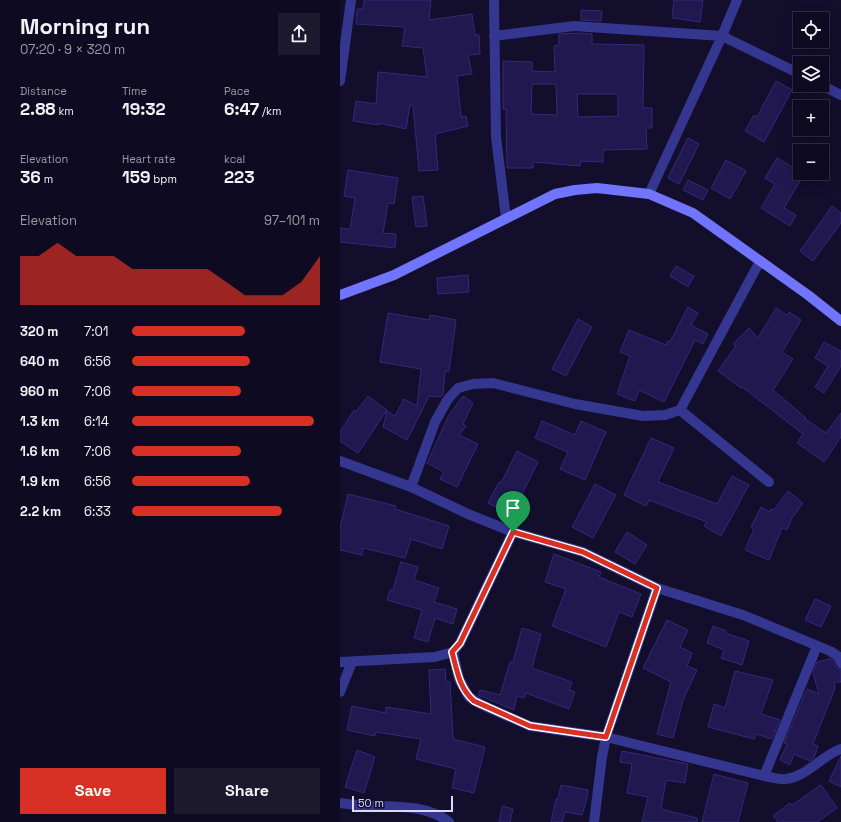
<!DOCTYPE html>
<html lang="en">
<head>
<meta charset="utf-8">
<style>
  :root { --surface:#0e0a21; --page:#1c182e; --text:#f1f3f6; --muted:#9b9aa5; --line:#2e2b3f; --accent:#d93025 }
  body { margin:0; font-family:"Space Grotesk",sans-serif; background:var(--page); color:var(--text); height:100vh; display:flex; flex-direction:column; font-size:15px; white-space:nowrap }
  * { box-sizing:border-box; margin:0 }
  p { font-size:13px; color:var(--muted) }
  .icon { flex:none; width:22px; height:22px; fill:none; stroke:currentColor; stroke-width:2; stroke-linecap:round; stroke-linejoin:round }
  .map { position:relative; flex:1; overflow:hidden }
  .side { display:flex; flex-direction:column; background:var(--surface); width:340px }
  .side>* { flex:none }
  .fabs { position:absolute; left:453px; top:12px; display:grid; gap:8px }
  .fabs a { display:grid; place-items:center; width:36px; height:36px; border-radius:0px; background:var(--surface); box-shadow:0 4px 16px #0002,0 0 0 1px var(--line); font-size:20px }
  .scale { position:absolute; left:12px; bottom:10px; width:101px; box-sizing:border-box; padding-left:4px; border:2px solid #dbd9ff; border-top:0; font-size:11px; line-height:14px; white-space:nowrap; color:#dbd9ff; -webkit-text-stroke:3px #120e2c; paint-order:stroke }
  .pin { position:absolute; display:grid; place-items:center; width:34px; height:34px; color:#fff; margin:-41px -17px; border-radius:50% 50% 50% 0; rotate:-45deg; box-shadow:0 0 4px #0007 }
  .pin .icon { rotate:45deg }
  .round { display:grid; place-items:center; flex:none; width:42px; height:42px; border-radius:0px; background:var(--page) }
  .overview { display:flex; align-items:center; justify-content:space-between; height:68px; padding:0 20px }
  h1 { font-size:22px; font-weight:600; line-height:30px }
  .metrics { display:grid; grid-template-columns:repeat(3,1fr); gap:6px; height:68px; padding:4px 20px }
  .metrics div { display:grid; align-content:center }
  .metrics b { font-size:17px; font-weight:600 }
  .metrics small { font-size:11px; font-weight:400 }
  .metrics p { font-size:11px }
  .chart { height:112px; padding:8px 20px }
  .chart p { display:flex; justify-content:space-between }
  .chart svg { width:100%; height:72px; margin-top:4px; fill:var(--accent); opacity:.7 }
  .action { display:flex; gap:8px; margin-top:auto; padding:8px 20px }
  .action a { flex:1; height:46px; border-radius:0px; background:var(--accent); color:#fff; font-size:16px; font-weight:600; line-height:46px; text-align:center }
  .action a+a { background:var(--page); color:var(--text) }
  ul { padding:0 20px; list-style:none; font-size:13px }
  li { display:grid; grid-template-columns:64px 48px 1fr; align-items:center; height:30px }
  li i { height:10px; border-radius:5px; background:var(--accent) }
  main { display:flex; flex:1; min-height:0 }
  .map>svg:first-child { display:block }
</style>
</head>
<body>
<main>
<section class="side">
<div class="overview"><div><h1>Morning run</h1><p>07:20 · 9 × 320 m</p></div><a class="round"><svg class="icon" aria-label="share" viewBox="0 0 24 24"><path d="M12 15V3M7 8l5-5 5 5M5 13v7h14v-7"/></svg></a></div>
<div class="metrics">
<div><p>Distance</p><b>2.88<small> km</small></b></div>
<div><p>Time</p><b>19:32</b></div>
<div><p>Pace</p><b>6:47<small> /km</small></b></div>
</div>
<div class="metrics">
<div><p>Elevation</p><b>36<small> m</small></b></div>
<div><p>Heart rate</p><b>159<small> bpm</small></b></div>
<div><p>kcal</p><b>223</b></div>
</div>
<div class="chart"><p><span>Elevation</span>97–101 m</p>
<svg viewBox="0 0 160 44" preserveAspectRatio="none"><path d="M0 44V14L10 14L20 6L30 14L40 14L50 14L60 22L70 22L80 22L90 22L100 22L110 30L120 38L130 38L140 38L150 30L160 14V44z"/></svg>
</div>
<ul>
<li><b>320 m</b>7:01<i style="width:60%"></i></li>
<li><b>640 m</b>6:56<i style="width:63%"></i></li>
<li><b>960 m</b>7:06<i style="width:58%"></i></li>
<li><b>1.3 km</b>6:14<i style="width:97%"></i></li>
<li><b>1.6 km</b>7:06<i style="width:58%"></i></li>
<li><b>1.9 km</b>6:56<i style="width:63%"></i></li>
<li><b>2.2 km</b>6:33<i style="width:80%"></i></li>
</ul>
<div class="action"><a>Save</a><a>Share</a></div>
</section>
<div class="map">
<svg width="501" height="822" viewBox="0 0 501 822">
  <rect width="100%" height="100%" fill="#120e2c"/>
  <path fill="#20184f" stroke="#34287d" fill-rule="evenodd" d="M24 0H91L89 20 132 14 135 35H139L140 54 128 55 132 74 117 76 121 117 126 116 128 126 95 134 98 170 79 171 73 105H70L66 129 39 123V125L13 121 16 101 36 104 38 72 87 77 83 48 62 46 65 27 16 24 17 9H23Z
    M334 0H363L360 22 332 18Z
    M241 10 262 11 261 21 241 20Z
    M239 33 252 34V44L304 45 303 108H312V128H306L307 149 263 150V162L241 161 240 166 193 162V168H167L166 109H163V61L192 62V71L215 72 214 46 219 45V34ZM192 84H216L217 115 191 114ZM237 94H278V116L238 117Z
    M436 81 452 90 424 142 405 131 414 115 417 117Z
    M348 138 359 144 339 184 328 178Z
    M437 158 464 174 444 208 456 215 450 226 421 208 435 184 425 178Z
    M386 160 406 171 390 199 371 188Z
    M8 170 58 178 54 204 48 203 43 233 56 234 55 248 0 242V228L10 229 15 198 4 196Z
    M348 180 368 190 363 200 343 190Z
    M83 196 87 226 76 227 72 197Z
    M492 206 501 213V223L473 261 460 251Z
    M336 266 354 276 348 287 330 276Z
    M128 275 129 292 98 294 97 278Z
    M348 307 358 313 351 325 368 334 363 344 355 340 324 402 299 390 295 401 277 394 290 356 280 352 289 330 326 345 328 341 330 342Z
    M436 308 447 315 449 312 461 320 442 352 453 359 433 390 466 418 465 419 486 433 501 413V437L484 462 457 443 463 434 402 387 401 388 378 371 396 346 393 344 409 328 418 338Z
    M48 313 89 320 90 315 116 320 109 371H105L103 395 101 397 89 396 67 440 43 427 47 411 55 416 64 399 77 406 81 369 40 362Z
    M238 319 252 327 226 376 212 369Z
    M484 342 501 351V366L484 393 475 387 488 366 475 358Z
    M28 396 47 410 18 453 0 441V432L14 410 16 412Z
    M123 396 133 403 123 424 126 426 119 435 138 444 117 487 100 479 104 472 87 463 109 415Z
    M202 421 235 435 241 421 266 432 245 480 220 469 228 452 195 438Z
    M311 438 334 448 318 482 377 504 392 476 409 485 381 536 364 526 367 522 309 500 306 506 284 495Z
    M177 451 198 462 179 500 165 494 157 508 148 503 159 482 161 483Z
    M255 484 276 495 253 538 232 527Z
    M448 491 463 503 452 518 447 530 442 528 429 560 405 550 414 529 411 527 421 507 430 512 431 509 434 510Z
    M8 494 56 506 55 509 109 526 102 549 71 539 65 558 23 548 22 555 0 550V528Z
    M287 532 307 545 295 564 275 552Z
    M214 554 261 572 259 577 301 594 292 617 279 612 266 647 212 626 226 589 205 582Z
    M61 562 78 567 74 580 99 588 94 602 117 609 113 624 95 618 88 642 74 638 82 610 47 600 50 590H53Z
    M475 599 491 606 481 627 465 620Z
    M327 620 348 630 340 647 352 653 347 666 357 670 343 700 333 738 317 734 331 682 303 668Z
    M373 626 386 631 385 633 409 641 402 665 381 658 384 650 367 643Z
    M182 628 201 634 192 668 232 682 229 690 235 692 229 709 186 693 184 698 177 696 174 710 138 695 140 690 160 695 170 662H173Z
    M490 659 494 661 496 668 501 669V682H494L495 688 473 744 478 746 474 758 470 761 454 754 450 765 440 760 447 744 444 743 467 689 479 694 473 673 477 662Z
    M105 669 106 682H110L113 739 145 747 134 793 112 788 116 769 76 759 81 739 36 732 35 736 7 730 12 706 46 713V707L91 714 89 670Z
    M395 671 433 680 421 714 440 720 432 739 416 734 414 739 368 727 374 704 385 708Z
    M17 750 35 757 24 793 5 787Z
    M282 751 348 764 345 783 326 780 321 809 357 818V822H302L308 797 287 793 292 764 280 762Z
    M501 756V787L489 781Z
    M374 774 408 783 398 822H362Z
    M221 785 248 790 246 802 242 815 225 812 222 822H211L216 799H218Z
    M481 785 497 808 477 822H438L433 816 450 803 452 805Z
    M162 806 173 809 170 822H159Z"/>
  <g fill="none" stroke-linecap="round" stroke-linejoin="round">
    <path stroke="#343690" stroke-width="10" d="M154 0 156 137 166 218
      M154 36 234 26 382 36 460 74
      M0 81 11 0
      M481 85 501 95
      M309 194 382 36 397 0
      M340 410 420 261
      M0 461 71 487 128 514 173 532 243 552 317 588 403 615 490 651 499 657 501 663
      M71 487 95 422 108 399 118 388 133 384 153 383 235 404 303 416 325 415 340 410 429 482
      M113 652 119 679 129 697 142 705 190 726 266 737 424 776C431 777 439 780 446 779 468 776 481 756 501 749
      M0 662 95 657 113 652 120 643 173 532
      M0 692 12 662
      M424 776 477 646
      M0 803C34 810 80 799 109 822
      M254 822 262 757 266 737 317 588"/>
    <path stroke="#7074ff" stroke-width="10" d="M0 295 54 275 215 194 235 190 257 188 309 194 353 213 468 295 501 321"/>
  </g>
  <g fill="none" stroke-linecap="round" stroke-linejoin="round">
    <defs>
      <path id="route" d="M173 532 243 552 317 588 266 737 190 726 134 701C119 688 117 670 112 652L120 643Z"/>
    </defs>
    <use href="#route" stroke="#fff" stroke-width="8"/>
    <use href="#route" stroke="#d93025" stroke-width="5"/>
  </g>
</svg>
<div class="fabs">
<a><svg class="icon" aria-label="locate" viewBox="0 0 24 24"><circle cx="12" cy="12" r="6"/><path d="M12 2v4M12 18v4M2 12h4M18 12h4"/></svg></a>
<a><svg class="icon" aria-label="layers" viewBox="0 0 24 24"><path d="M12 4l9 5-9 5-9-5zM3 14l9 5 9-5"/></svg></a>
<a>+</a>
<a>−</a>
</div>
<div class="scale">50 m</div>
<div class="pin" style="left:173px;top:532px;background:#1e9e55"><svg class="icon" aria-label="arrive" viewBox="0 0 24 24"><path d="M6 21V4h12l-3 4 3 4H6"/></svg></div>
</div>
</main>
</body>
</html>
